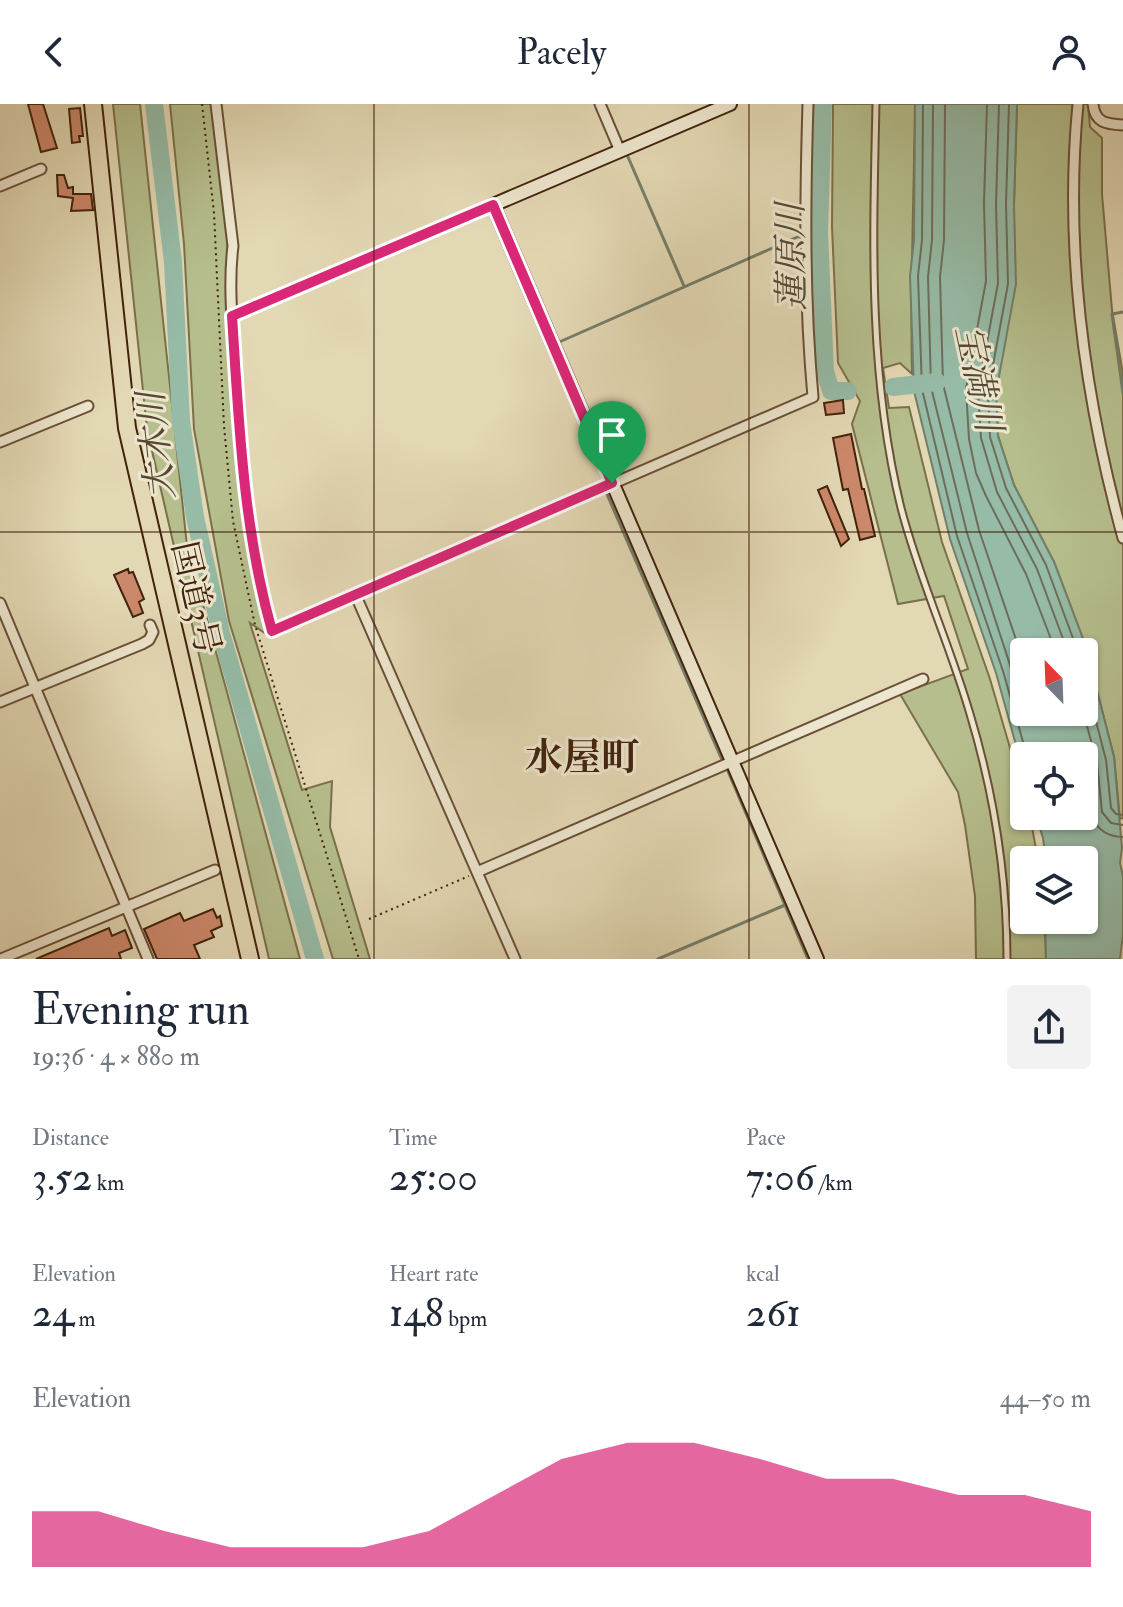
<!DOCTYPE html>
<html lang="en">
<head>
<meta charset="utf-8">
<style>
  :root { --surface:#fff; --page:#f2f2f3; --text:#1f2937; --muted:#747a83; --accent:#db2777 }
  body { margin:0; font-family:"IM FELL Double Pica","Noto Serif JP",serif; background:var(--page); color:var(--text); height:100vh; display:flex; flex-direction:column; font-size:30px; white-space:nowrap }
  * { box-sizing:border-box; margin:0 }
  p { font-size:26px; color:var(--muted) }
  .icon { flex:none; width:44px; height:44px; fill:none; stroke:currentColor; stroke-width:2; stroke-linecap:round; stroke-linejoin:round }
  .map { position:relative; height:855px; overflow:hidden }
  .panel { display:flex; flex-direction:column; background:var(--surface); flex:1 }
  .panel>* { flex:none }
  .needle { width:52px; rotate:337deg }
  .tools { position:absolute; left:1010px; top:534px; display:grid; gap:16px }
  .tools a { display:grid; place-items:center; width:88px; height:88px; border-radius:8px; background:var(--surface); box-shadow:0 2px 6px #0004; font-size:40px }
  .pin { position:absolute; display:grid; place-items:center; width:68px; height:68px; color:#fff; margin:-82px -34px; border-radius:50% 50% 50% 0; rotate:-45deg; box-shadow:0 0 8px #0007 }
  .pin .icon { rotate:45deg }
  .round { display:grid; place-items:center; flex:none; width:84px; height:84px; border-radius:8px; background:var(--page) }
  .summary { display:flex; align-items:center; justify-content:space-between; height:136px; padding:0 32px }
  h1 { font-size:44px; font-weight:600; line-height:60px }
  .metrics { display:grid; grid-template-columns:repeat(3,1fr); gap:12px; height:136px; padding:8px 32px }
  .metrics div { display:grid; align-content:center }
  .metrics b { font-size:40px; font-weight:600 }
  .metrics small { font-size:22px; font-weight:400 }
  .metrics p { font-size:22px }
  .chart { height:224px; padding:16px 32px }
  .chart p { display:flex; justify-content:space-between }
  .chart svg { width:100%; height:144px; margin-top:8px; fill:var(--accent); opacity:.7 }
  header { display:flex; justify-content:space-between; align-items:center; height:104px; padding:0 32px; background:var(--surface); font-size:36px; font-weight:600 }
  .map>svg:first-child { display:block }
</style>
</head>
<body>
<header><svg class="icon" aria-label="back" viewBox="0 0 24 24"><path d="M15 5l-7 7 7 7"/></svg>Pacely<svg class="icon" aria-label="person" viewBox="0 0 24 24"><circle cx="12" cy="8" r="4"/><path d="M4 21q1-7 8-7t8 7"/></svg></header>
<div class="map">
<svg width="1123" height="855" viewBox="0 0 1123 855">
  <rect width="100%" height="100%" fill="#e3d8b4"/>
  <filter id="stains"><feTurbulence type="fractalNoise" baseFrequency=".0025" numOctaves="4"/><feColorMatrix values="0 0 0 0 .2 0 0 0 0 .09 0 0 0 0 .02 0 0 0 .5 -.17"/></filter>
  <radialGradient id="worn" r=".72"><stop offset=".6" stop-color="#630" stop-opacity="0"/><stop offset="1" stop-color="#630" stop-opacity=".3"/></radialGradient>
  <path fill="#b5be8c" stroke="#7b704c" stroke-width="2" d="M113 0H140L187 442 300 855H269L147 325Z
    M170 0H213L226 113 239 381 253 468 269 532 250 519 302 686 332 677 330 723 370 855H333L229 517 194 325 184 140Z
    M833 0H915C914 90 910 180 912 270L900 259 883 264 889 304 909 303 942 438 990 575 1024 692V712H1030L1038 756H1024V816H1045L1046 855H976L975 792 965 721 958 688 900 590 968 565 944 492 898 500 852 320 860 297 838 259 832 123Z
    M1017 0H1088L1090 23 1102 34V90L1112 206 1123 270V714L1120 715 1114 653 1085 540 1054 458 1014 381 998 332 996 289 1002 249 1014 100Z"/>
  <path fill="#96bba7" stroke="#747e69" stroke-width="2" fill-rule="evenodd" d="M915 0H1017L1014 100 1016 180 996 289 998 332 1014 381 1054 458 1085 540 1114 653 1122 744 1120 759 1123 772V830L1120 855H1046L1045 816H1084V756H1046L1043 734 1036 712H1084V652H1024V670L996 569 950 435 914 287 910 172 914 136ZM1024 548H1084V608H1024Z"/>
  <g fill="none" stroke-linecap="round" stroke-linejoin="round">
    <path stroke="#6c6e5a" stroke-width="2" d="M923 0 922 136 918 172 922 285 957 432 1003 567 1027 652
      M933 0 932 136 928 173 931 283 967 429 1024 604
      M945 0 944 136 940 173 943 280 979 426 1024 559
      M987 0 984 99 986 177 966 285 969 335 976 369 986 392 1026 470 1056 548
      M999 0 996 100 998 179 978 287 981 334 997 388 1037 465 1068 548
      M1009 0 1006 100 1008 180 988 288 990 333 1006 384 1046 461 1078 548
      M1084 571 1106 656 1111 704 1116 710 1123 711
      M1083 608 1097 658 1102 708 1111 719 1123 721
      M1084 659C1090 688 1082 732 1123 733"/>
    <path stroke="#747e69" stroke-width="3" d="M605 0 621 37
      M628 53 684 182
      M811 129H819
      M1123 208 1112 210 1123 289
      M557 239 802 131
      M831 287V293
      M606 388 722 656
      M727 665 808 855
      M658 855 785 801"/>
    <path stroke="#96bba7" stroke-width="18" d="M154 0 173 158 181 317 195 413 221 529 315 855
      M823 0 819 129 825 267 831 287H848
      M893 283 937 278"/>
  </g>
  <path fill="#cc886a" stroke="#41220c" stroke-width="2" d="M28 0H43L57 44 41 48Z
    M80 4 83 32H79L80 38 72 39 69 5Z
    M57 71H64L68 84 73 83V90H91L93 106 71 107 73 94 58 92Z
    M843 296 844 309 826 311 824 299Z
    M851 330 862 385H864L875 432 860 436 848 385 843 386 833 334Z
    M827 382 849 435 841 442 818 386Z
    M128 465 129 469 133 468 144 495 139 498 143 509 133 513 114 471Z
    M213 805 217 814 220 812 222 822 211 827 214 833 194 841 200 855H157L144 825 180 809 184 817Z
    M109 824 112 832 125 826 132 844 119 849 121 855H36Z"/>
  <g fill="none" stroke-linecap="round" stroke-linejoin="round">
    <defs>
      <path id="lane" d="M876 0C873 136 868 270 901 404 919 474 950 541 970 610 994 690 1007 772 1007 855"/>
      <path id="street" d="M216 0 233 142C228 182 233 224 235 265 241 354 248 441 272 527L813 293C804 195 805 98 808 0
        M600 0 620 47
        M1078 0C1064 144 1085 295 1123 434
        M1093 0C1095 19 1106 20 1123 21
        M0 82 41 65
        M232 212 493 101
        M0 338 88 302
        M356 492 515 855
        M0 499 148 855
        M0 598 142 540 149 536 153 528 150 521
        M477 768 923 575
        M1 855 215 766"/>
      <path id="secondary" d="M730 0 493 101 817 855"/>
      <path id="highway" d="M93 0 127 324 250 855"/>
    </defs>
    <use href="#lane" stroke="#6a5036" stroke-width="9"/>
    <use href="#street" stroke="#6a5036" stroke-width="13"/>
    <use href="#secondary" stroke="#41220c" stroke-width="16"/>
    <use href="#highway" stroke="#41220c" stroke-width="20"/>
    <path stroke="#41220c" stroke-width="2" stroke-dasharray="2 4" stroke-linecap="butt" d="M202 0 214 109 224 322 233 417 255 521 359 855
      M369 815 469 772"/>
    <use href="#lane" stroke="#ede6ce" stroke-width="5"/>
    <use href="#street" stroke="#ede6ce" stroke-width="9"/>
    <use href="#secondary" stroke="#ede6ce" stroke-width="12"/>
    <use href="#highway" stroke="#e3d8b4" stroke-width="16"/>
  </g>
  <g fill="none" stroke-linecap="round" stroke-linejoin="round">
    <defs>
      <path id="route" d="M493 101 612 379 272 527C243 423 239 320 232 212Z"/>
    </defs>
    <use href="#route" stroke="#fff" stroke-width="16"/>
    <use href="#route" stroke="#db2777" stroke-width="10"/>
  </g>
  <path fill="none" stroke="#41220c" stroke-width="2" stroke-opacity="0.55" d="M374 0V855M749 0V855M0 428H1123"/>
  <g text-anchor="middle" stroke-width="6" stroke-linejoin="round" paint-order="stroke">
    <g font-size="34" fill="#41220c" stroke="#ede6ce">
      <text transform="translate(197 494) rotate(77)" y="12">国道3号</text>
    </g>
    <g font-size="36" font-style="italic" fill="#564833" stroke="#ede6ce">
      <text transform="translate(790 153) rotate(-91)" y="13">蓮原川</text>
      <text transform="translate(980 274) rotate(78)" y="13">宝満川</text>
      <text transform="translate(155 342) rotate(-96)" y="13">大木川</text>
    </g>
    <g font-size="38" font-weight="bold" fill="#41220c" stroke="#ede6ce">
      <text x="582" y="666">水屋町</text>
    </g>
  </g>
  <rect width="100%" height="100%" filter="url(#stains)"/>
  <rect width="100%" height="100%" fill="url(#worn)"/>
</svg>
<div class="tools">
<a><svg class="needle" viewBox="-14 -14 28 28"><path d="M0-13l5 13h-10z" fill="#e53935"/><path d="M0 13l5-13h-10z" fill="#747a83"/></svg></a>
<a><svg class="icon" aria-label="locate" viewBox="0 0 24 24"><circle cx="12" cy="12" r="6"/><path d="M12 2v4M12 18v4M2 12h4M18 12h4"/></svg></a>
<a><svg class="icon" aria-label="layers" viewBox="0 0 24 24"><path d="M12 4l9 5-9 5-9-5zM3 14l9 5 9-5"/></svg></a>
</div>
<div class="pin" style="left:612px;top:379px;background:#1e9e55"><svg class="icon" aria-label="arrive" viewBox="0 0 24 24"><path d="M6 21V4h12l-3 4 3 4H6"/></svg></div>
</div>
<section class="panel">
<div class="summary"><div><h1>Evening run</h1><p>19:36 · 4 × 880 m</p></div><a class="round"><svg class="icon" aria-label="share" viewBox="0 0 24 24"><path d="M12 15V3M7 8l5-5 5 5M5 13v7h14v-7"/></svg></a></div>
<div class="metrics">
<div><p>Distance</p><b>3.52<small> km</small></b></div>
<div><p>Time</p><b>25:00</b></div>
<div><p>Pace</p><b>7:06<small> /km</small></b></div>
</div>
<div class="metrics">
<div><p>Elevation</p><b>24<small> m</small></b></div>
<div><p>Heart rate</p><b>148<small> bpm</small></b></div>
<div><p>kcal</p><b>261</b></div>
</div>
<div class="chart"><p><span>Elevation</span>44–50 m</p>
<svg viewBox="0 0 160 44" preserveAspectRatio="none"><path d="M0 44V27L10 27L20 33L30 38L40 38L50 38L60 33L70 22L80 11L90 6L100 6L110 11L120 17L130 17L140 22L150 22L160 27V44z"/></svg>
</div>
</section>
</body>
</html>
